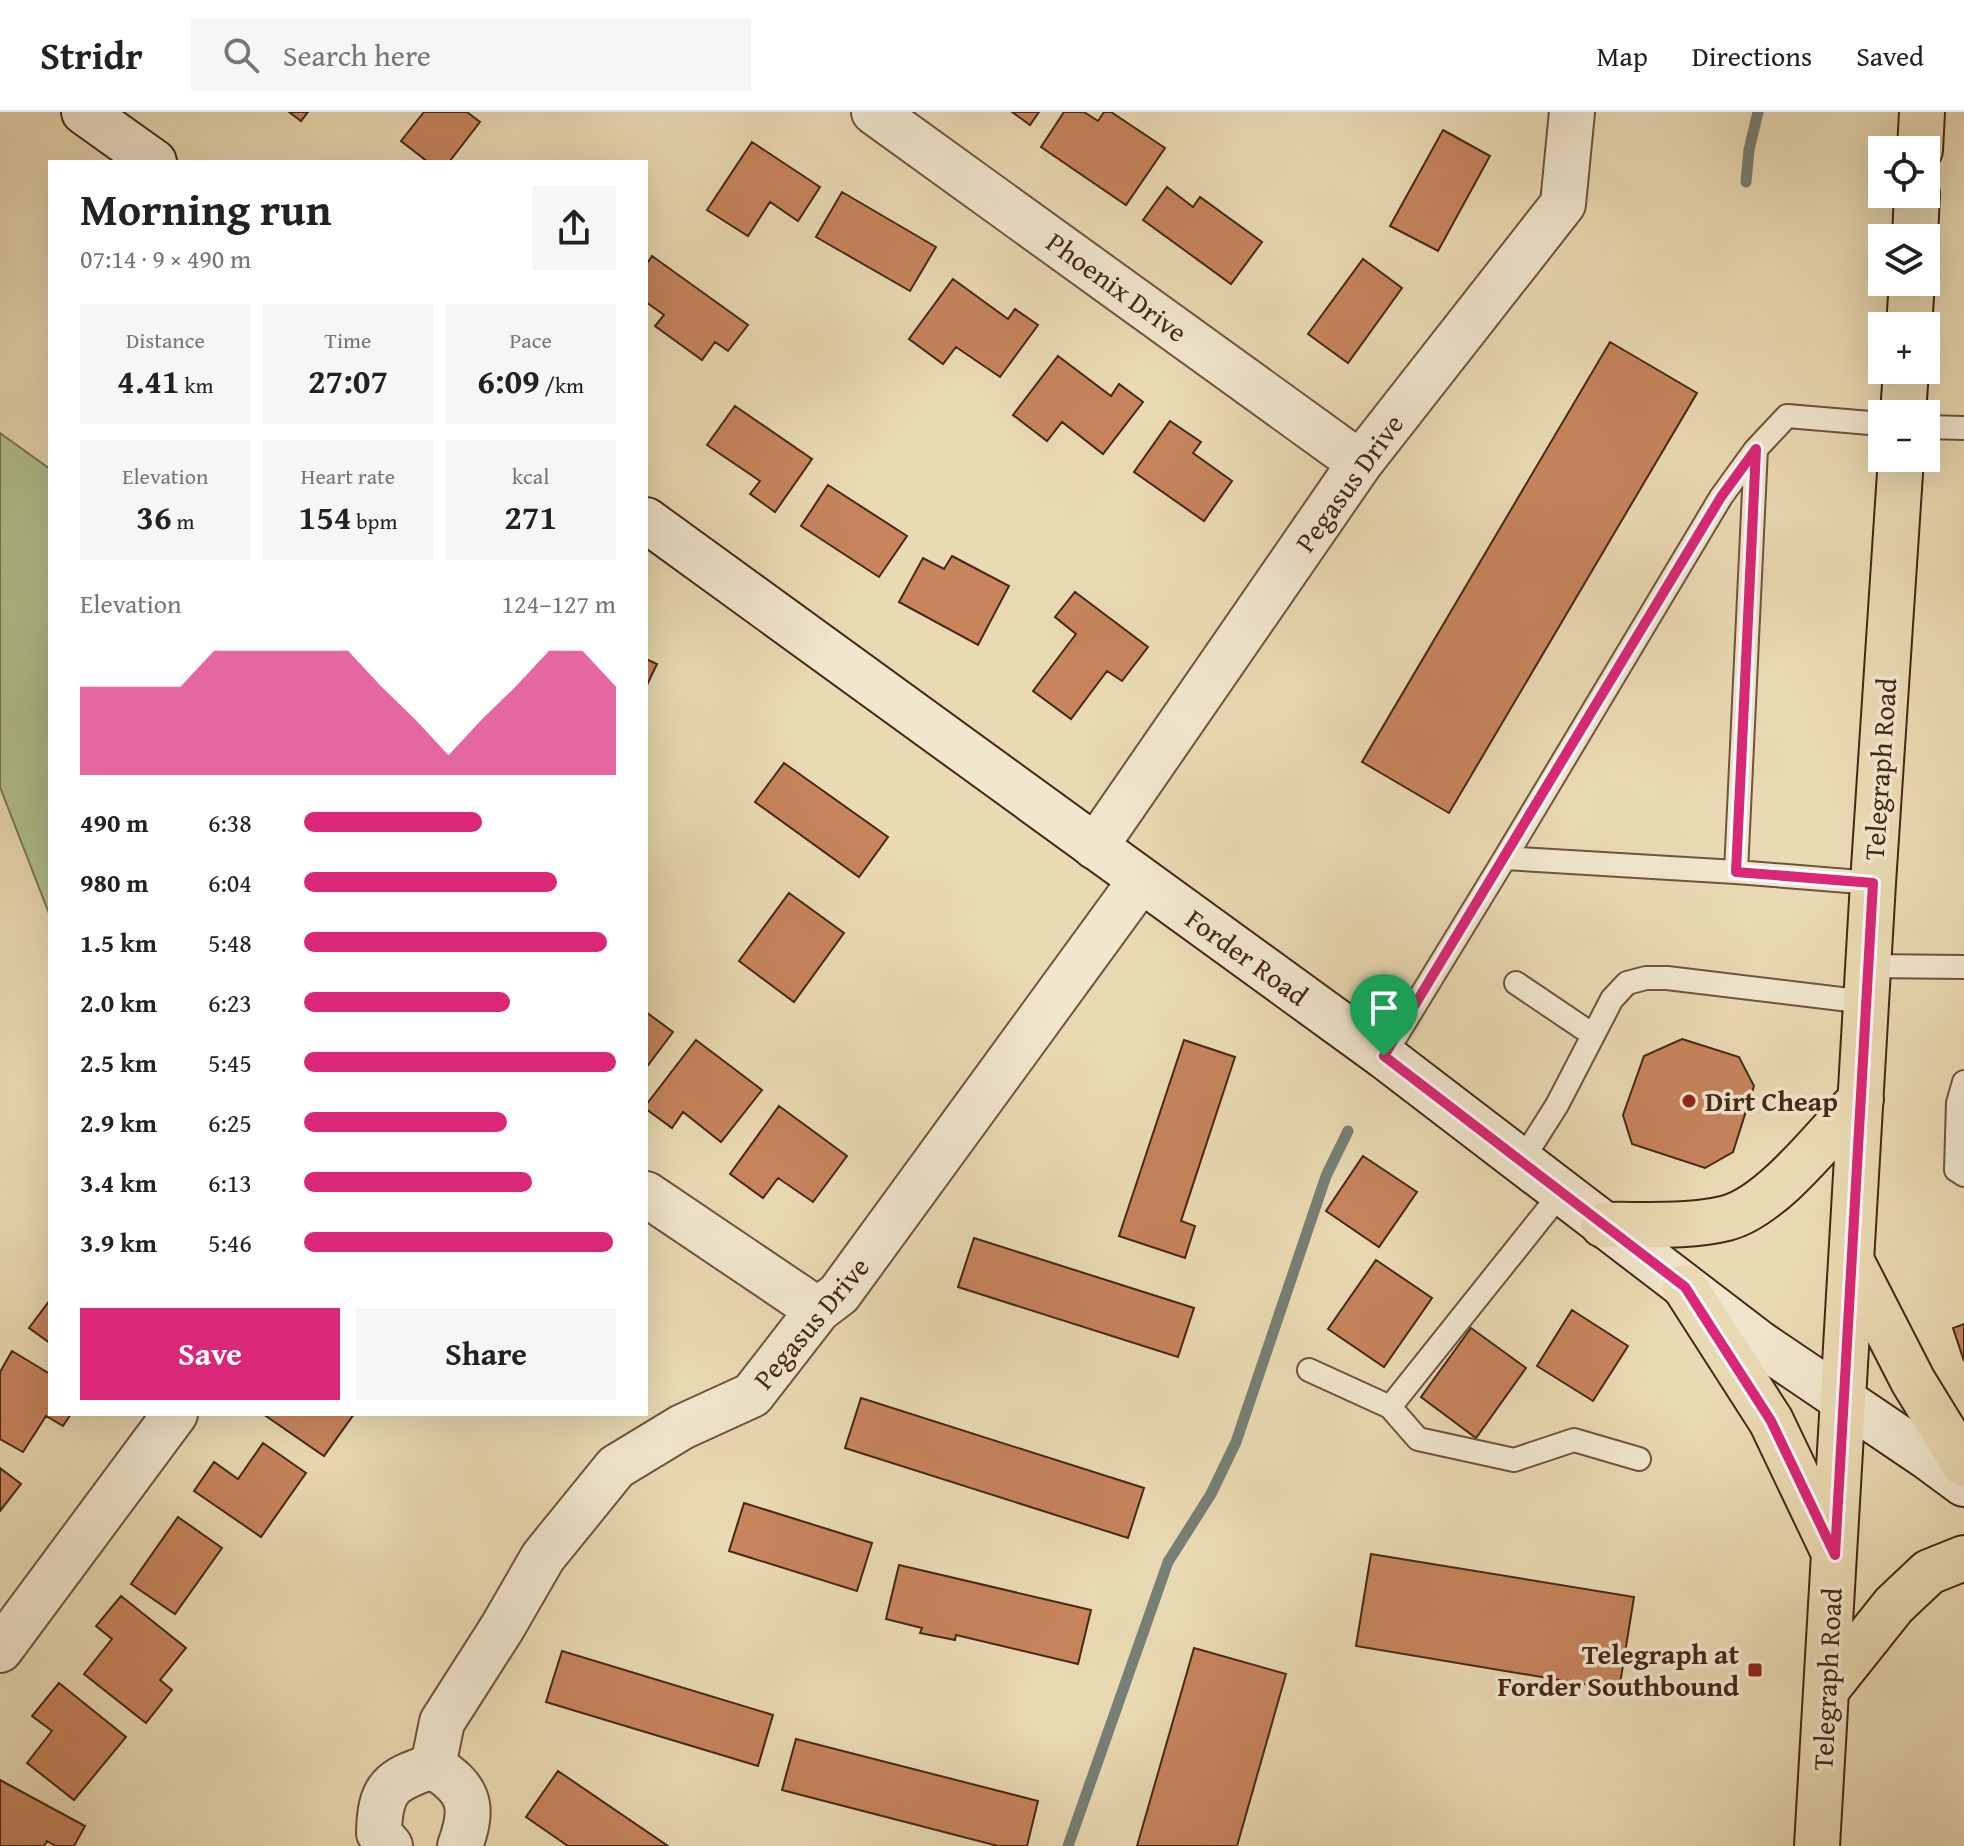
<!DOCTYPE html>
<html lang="en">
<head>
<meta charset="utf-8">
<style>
  :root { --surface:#fff; --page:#f6f6f6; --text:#222; --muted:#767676; --line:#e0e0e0; --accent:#db2777 }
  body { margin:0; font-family:"Gentium Book Plus",serif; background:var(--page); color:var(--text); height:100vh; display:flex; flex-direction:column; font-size:30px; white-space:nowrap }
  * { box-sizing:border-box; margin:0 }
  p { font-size:26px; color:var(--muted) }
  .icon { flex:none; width:44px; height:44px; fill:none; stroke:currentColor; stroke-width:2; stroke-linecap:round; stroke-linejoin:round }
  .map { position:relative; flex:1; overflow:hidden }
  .details { position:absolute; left:48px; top:48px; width:600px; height:1256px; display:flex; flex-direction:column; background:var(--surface); border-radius:0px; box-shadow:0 8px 32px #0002 }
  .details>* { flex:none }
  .buttons { position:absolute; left:1868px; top:24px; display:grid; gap:16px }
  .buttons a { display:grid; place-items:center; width:72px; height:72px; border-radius:0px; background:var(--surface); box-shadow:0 8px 32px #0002; font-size:40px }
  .pin { position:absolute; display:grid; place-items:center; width:68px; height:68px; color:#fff; margin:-82px -34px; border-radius:50% 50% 50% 0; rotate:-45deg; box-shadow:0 0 8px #0007 }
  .pin .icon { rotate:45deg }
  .round { display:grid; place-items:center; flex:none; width:84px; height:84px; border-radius:0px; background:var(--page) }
  .headline { display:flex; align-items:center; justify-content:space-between; height:136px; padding:0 32px }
  h1 { font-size:44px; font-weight:800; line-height:60px }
  .stats { display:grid; grid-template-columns:repeat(3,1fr); gap:12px; height:136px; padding:8px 32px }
  .stats div { display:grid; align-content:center; border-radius:0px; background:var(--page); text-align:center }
  .stats b { font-size:34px; font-weight:800 }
  .stats small { font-size:22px; font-weight:400 }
  .stats p { font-size:22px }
  .chart { height:224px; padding:16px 32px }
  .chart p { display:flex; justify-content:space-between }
  .chart svg { width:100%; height:144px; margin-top:8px; fill:var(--accent); opacity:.7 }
  .primary-button { display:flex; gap:16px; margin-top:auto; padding:16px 32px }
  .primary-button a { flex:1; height:92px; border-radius:0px; background:var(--accent); color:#fff; font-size:32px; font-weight:800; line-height:92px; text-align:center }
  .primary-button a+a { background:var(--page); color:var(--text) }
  ul { padding:0 32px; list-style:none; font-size:26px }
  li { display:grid; grid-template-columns:128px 96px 1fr; align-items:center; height:60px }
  li i { height:20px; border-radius:10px; background:var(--accent) }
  header { display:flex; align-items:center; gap:48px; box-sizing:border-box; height:112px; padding:0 40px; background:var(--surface); border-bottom:2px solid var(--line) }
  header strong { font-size:38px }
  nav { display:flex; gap:44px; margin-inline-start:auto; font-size:28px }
  .search { width:560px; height:72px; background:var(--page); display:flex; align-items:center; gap:20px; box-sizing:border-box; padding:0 28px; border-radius:0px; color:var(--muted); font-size:30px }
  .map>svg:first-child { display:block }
</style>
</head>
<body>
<header>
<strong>Stridr</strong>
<div class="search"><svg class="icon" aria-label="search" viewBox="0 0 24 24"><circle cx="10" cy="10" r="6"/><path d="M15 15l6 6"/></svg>Search here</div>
<nav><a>Map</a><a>Directions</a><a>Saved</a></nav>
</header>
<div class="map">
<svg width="1964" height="1734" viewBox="0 0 1964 1734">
  <rect width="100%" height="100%" fill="#eadab3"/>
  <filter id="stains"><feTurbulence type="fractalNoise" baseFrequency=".0025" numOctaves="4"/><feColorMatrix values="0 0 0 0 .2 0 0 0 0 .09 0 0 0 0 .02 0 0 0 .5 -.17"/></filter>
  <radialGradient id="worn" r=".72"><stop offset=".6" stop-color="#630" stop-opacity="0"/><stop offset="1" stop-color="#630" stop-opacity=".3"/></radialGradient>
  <path fill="#b2c190" stroke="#7c7454" stroke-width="2" d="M0 321 50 357V804L0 675Z"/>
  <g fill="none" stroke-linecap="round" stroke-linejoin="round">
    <path stroke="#778074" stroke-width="11" d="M1746 70 1749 38 1758 0
      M1068 1734 1168 1450 1211 1382 1236 1330 1326 1064 1348 1019"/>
  </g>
  <path fill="#c7845d" stroke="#462818" stroke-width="2" d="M289 0H308L301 9Z
    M424 0H467L480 10 449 50H428L401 29Z
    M1012 0H1039L1030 13Z
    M1064 0H1084L1098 9 1104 0H1111L1165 36 1126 93 1041 35Z
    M1443 18 1490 44 1438 139 1390 114Z
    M752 30 820 75 798 109 770 90 748 124 707 98Z
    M1167 75 1193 95 1200 85 1262 130 1231 172 1143 108Z
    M842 80 936 135 910 179 816 125Z
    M652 144 748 213 728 239 715 230 702 248 655 214 664 203 646 190V153Z
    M1363 147 1402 176 1348 251 1308 222Z
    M953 167 1008 207 1015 197 1038 213 1000 265 956 235 943 252 909 227Z
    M1610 230 1697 281 1449 701 1362 650Z
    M1058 244 1111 284 1119 272 1143 290 1103 342 1062 310 1047 329 1013 303Z
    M735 294 812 347 775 400 750 382 760 369 707 333Z
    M1170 309 1201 330 1193 341 1232 369 1204 409 1134 360Z
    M828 373 907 424 879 465 801 414Z
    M952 444 1009 474 978 533 899 490 923 446 944 457Z
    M1075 480 1148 535 1122 569 1107 559 1071 607 1033 579 1076 522 1055 505Z
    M646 547 657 552 646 575Z
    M784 651 888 725 859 765 755 690Z
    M789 781 844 821 794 890 739 849Z
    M646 900 673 920 646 956Z
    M1682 927 1739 945 1754 974 1733 1040 1705 1056 1632 1032 1623 1003 1644 944Z
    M696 928 762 978 721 1030 683 1000 672 1016 646 997V993Z
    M1184 928 1235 945 1181 1109 1195 1114 1185 1146 1119 1124Z
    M779 994 847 1044 813 1090 778 1066 763 1086 730 1062Z
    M1363 1044 1417 1080 1379 1135 1326 1099Z
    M974 1126 1194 1196 1178 1245 958 1175Z
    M1376 1148 1432 1186 1384 1255 1328 1217Z
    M50 1188V1231L29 1216Z
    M1572 1198 1628 1234 1593 1289 1537 1254Z
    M1964 1212V1249L1953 1216Z
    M1471 1216 1526 1256 1476 1326 1421 1285Z
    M12 1239 50 1262V1302H71L63 1314 46 1304 23 1340 0 1327V1260Z
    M861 1286 1144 1376 1128 1426 845 1336Z
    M263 1302H354L324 1344Z
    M263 1331 306 1361 261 1425 194 1379 214 1350 238 1367Z
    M0 1356 21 1372 0 1399Z
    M744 1391 872 1431 857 1479 729 1439Z
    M178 1405 222 1436 175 1502 131 1472Z
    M1371 1442 1634 1485 1619 1578 1356 1534Z
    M899 1453 1091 1498 1078 1552 956 1523 955 1528 920 1521 922 1516 886 1507Z
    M121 1484 186 1536 160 1568 172 1578 146 1611 84 1562 112 1527 96 1514Z
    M1194 1536 1286 1562 1237 1734H1137Z
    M562 1539 773 1603 758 1654 546 1590Z
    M59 1571 126 1625 74 1688 27 1651 52 1619 32 1604Z
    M796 1627 1038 1689 1027 1734H998L782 1678Z
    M558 1659 668 1734H568L526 1705Z
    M0 1668 85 1714 74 1734H56L47 1729 44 1734H0Z"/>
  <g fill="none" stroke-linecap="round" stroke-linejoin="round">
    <defs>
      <path id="lane" d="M1926 315 1964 316
        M1505 746 1721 385 1755 338
        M1873 771 1736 760 1756 337 1787 304 1882 312
        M1868 854 1964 855
        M1516 871 1593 923
        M1384 944 1505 746 1736 760
        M1964 970 1958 991 1956 1058 1964 1063
        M1521 1050 1557 993 1612 887 1627 871 1646 866H1667L1866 890
        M1561 1081 1390 1295 1418 1327 1514 1348 1574 1328 1639 1347
        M1309 1258 1390 1295"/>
      <path id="street" d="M874 0 1360 351
        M1095 735 1360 351 1563 92 1572 0
        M646 1082 818 1198
        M0 1538 175 1302
        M433 1654 442 1610 502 1516 543 1445 616 1355 682 1315 752 1283 818 1198 839 1182 1141 768
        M433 1654C469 1677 475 1693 460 1734
        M390 1734 379 1721C380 1675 391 1668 433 1654"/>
      <path id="secondary" d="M84 0 154 50
        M646 408 1384 944 1759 1231 1926 1344 1964 1372"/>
      <path id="primary" d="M1920 38 1922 0
        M1915 126 1917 82
        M1909 214 1912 170
        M1903 302 1906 258
        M1603 1113C1643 1112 1687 1116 1727 1106 1773 1094 1827 1022 1861 987
        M1853 1152 1913 1269 1964 1352
        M1685 1175 1771 1309 1834 1441
        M1827 1577 1894 1493 1929 1460 1964 1446
        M1817 1734 1873 771 1901 346"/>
    </defs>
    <use href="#lane" stroke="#6f543f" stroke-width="26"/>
    <use href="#street" stroke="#6f543f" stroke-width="48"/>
    <use href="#secondary" stroke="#462818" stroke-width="48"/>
    <use href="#primary" stroke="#462818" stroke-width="48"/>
    <use href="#lane" stroke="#f1e7ce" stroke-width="22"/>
    <use href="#street" stroke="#f1e7ce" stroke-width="44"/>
    <use href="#secondary" stroke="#f1e7ce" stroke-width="44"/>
    <use href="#primary" stroke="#eadab3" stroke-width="44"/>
  </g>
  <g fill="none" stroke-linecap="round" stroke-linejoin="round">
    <defs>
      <path id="route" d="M1756 337 1736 760 1873 771 1835 1443 1771 1309 1685 1175 1384 944 1721 385Z"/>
    </defs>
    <use href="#route" stroke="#fff" stroke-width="16"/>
    <use href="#route" stroke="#db2777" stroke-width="10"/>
  </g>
  <g fill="#8f2418" stroke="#f1e7ce" stroke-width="3">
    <circle cx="1689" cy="989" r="8"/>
    <rect x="1747" y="1550" width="16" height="16" rx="4"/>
  </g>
  <g text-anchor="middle" stroke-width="7" stroke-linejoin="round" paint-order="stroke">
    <g font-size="28" fill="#462818" stroke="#f1e7ce">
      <text transform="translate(1117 175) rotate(36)" y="10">Phoenix Drive</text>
      <text transform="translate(1349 371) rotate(-54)" y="10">Pegasus Drive</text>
      <text transform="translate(1880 657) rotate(-86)" y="10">Telegraph Road</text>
      <text transform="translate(1247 845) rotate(36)" y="10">Forder Road</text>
      <text transform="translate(811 1211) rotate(-50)" y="10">Pegasus Drive</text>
      <text transform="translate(1827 1567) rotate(-87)" y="10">Telegraph Road</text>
    </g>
    <g font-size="28" font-weight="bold" fill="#462818" stroke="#f1e7ce" text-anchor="start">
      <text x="1705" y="999">Dirt Cheap</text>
      <text x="1739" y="1552" text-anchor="end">Telegraph at<tspan x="1739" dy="32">Forder Southbound</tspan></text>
    </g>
  </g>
  <rect width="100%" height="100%" filter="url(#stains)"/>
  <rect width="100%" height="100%" fill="url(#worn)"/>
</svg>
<div class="buttons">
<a><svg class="icon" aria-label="locate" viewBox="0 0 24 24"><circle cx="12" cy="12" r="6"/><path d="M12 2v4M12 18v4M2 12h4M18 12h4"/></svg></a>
<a><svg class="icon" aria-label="layers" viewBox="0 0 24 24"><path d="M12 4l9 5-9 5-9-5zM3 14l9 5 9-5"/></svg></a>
<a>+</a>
<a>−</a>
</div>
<div class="pin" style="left:1384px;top:944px;background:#1e9e55"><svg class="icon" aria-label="arrive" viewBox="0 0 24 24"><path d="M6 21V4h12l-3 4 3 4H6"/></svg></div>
<section class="details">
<div class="headline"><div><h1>Morning run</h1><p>07:14 · 9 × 490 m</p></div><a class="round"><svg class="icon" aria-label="share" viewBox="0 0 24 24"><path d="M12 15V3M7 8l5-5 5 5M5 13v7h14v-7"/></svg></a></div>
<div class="stats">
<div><p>Distance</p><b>4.41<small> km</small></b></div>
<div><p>Time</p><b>27:07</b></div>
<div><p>Pace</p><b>6:09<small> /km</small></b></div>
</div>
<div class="stats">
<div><p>Elevation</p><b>36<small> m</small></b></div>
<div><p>Heart rate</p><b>154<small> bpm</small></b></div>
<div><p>kcal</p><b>271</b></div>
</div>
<div class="chart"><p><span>Elevation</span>124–127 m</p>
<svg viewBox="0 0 160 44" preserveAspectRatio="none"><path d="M0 44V17L10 17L20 17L30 17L40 6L50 6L60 6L70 6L80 6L90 17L100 27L110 38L120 27L130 17L140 6L150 6L160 17V44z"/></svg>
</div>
<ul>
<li><b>490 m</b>6:38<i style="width:57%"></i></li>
<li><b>980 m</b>6:04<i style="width:81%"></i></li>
<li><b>1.5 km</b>5:48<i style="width:97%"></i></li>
<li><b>2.0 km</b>6:23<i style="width:66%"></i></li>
<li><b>2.5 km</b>5:45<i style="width:100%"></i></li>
<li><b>2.9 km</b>6:25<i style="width:65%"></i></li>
<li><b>3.4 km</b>6:13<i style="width:73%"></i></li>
<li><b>3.9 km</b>5:46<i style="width:99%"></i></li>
</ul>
<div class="primary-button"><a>Save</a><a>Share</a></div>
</section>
</div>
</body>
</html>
